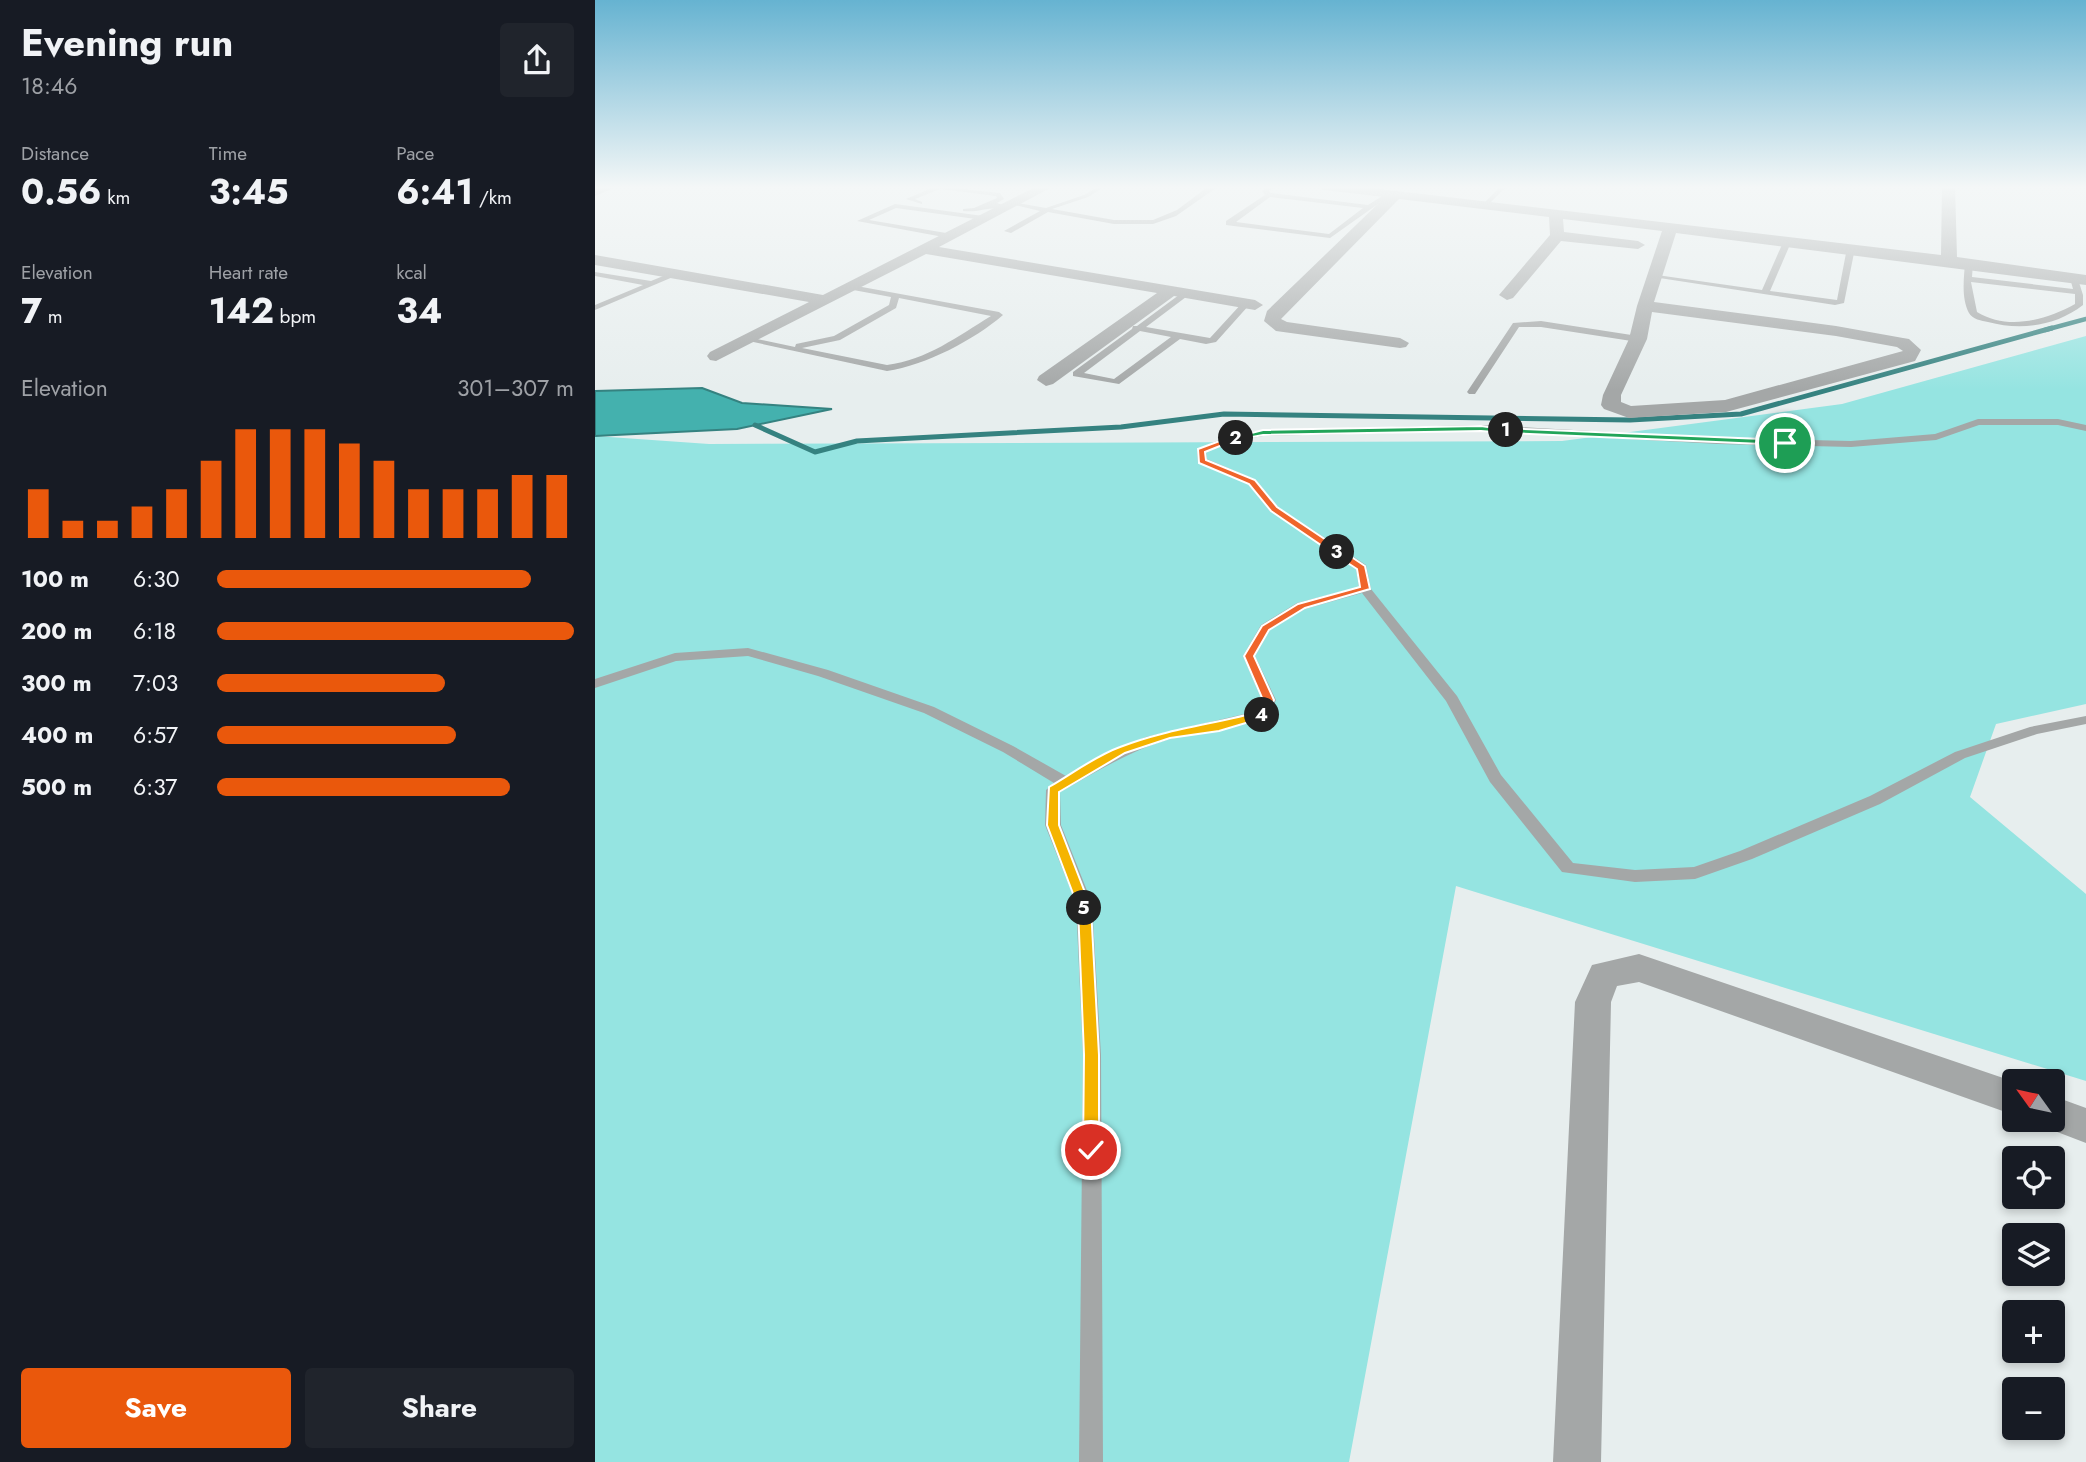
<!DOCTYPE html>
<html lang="en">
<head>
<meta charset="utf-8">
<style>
  :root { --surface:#171b24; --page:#20242c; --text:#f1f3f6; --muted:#9ea1a6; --accent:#ea580c }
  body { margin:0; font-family:Jost,sans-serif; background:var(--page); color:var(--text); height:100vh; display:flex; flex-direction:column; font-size:26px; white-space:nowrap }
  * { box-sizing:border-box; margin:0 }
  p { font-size:23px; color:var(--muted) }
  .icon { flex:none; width:38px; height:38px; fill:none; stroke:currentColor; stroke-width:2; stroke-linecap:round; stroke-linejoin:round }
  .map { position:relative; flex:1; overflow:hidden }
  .sheet { display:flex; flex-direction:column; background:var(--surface); width:595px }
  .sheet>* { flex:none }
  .needle { width:46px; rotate:303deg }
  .controls { position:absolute; left:1407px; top:1069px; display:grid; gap:14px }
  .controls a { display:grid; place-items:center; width:63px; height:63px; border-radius:7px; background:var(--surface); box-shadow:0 4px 10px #0003; font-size:35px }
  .pin { position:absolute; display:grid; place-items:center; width:60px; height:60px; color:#fff; margin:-30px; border:4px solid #fff; border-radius:50%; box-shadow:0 2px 7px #0007 }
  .km { position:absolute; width:35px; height:35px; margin:-18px; border-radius:50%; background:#222; color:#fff; font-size:19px; line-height:35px; text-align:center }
  .round { display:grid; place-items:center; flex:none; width:74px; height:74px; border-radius:7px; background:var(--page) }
  .headline { display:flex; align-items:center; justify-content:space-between; height:119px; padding:0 21px }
  h1 { font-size:38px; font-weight:700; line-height:52px }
  .stats { display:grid; grid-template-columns:repeat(3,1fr); gap:10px; height:119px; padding:7px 21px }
  .stats div { display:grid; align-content:center }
  .stats b { font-size:35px; font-weight:700 }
  .stats small { font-size:19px; font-weight:400 }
  .stats p { font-size:19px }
  .chart { height:196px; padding:14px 21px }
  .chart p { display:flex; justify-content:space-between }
  .chart svg { width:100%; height:126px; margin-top:7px; stroke:var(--accent); stroke-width:6 }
  .primary-button { display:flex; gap:14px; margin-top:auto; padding:14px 21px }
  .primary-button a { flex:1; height:80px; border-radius:7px; background:var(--accent); color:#fff; font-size:28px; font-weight:700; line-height:80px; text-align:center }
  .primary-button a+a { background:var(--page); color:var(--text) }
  ul { padding:0 21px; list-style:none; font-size:23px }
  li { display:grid; grid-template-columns:112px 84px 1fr; align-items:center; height:52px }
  li i { height:18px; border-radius:9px; background:var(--accent) }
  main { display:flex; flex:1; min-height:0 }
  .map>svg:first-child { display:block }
</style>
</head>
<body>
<main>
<section class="sheet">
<div class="headline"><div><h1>Evening run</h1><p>18:46</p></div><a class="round"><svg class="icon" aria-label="share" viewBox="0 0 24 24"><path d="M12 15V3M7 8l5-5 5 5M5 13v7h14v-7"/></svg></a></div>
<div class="stats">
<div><p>Distance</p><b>0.56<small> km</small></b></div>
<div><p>Time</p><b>3:45</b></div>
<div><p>Pace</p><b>6:41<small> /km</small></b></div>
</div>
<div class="stats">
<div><p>Elevation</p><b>7<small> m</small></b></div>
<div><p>Heart rate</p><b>142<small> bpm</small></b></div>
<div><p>kcal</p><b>34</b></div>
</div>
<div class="chart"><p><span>Elevation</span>301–307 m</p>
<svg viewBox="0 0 160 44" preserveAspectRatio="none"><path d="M5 44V27M15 44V38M25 44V38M35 44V33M45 44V27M55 44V17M65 44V6M75 44V6M85 44V6M95 44V11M105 44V17M115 44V27M125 44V27M135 44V27M145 44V22M155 44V22"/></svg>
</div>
<ul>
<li><b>100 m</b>6:30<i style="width:88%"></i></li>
<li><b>200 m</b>6:18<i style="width:100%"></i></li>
<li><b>300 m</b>7:03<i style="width:64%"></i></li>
<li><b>400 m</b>6:57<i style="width:67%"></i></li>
<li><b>500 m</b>6:37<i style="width:82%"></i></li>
</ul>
<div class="primary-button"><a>Save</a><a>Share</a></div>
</section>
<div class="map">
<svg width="1491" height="1462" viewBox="0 0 1491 1462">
  <rect width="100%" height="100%" fill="#e7eeee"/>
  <path fill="#95e4e1" d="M1491 336V704L1401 724 1375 797 1491 894V1081L861 886 754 1462H0V436L114 444 967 441 1247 404Z"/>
  <path fill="#44b1ae" stroke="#358280" stroke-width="2" d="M107 388 147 403 237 409 142 429 0 436V391Z"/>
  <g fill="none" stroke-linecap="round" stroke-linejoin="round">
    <path stroke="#358280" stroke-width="4.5" d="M1450 330 1491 319"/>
    <path stroke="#358280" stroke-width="5" d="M160 425 220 452 262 441 526 427 629 414 1035 420 1146 414 1457 328"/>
    <path fill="#a4a7a7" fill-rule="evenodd" d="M341 186 405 193 409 199 402 203 413 207 410 209C393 206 384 213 368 211V209L379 208 402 198 401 196 345 189 320 199 327 202V204L311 199Z
      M504 186H511L493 197 457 209 519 220H558L582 210 614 186H620L621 188 581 216 558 224H519L453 212 416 233 409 231 445 211 416 204V202L451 208 489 195Z
      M674 186H681L674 191 676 193 773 205 792 193 797 194 735 238 631 225V221L670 195 667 191ZM675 197 768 208 734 234 641 222Z
      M906 186H912L891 207H887V205Z
      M300 204 388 216 392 218 388 220 301 208 274 220 357 234 358 236 354 238 262 221Z
      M1193 238 1197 240 1175 291 1242 300 1252 248 1256 246 1260 248 1249 303 1240 305 1058 277 1062 275 1167 290 1189 240Z
      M1374 261 1378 263 1377 277 1478 289 1475 278 1482 276 1488 295V305C1461 326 1426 331 1393 322 1387 321 1377 319 1374 313 1366 298 1369 278 1370 263ZM1376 282 1480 294V304C1451 320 1413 331 1382 312Z
      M0 272 56 281 78 272 85 274 0 310V305L48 285 0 276Z
      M256 285 404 312 408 315C379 340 331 365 292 371L149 340 153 337 200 347 201 344 239 336 294 305 296 297 253 289V285ZM304 298 396 316C363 336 332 360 292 365L207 348 245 340 301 308Z
      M588 292 595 294 551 327 615 338 648 302 655 304 621 342 611 344 585 339 524 384 478 376V372L537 329 538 326H542ZM545 331 576 337 519 379 489 373Z
      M946 321 1043 336 1047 339 1043 342 946 327H924L880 394H874L872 392 918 323Z
      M1383 419H1463L1491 425V431L1463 425H1384L1341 440 1256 447 1123 444 886 431 668 436 640 441 611 452 612 459 661 480 683 507 771 565 776 589 862 696 906 775 978 863 1040 870 1099 867 1145 851 1275 796 1360 752 1435 727 1491 716V724L1442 734 1370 758 1285 804 1157 859 1100 879 1040 882 967 872 895 782 851 701 767 593 710 609 675 630 660 656 681 700 673 717C640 729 605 729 572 740 534 751 500 773 465 792L466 825 497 903 506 1055 508 1462H484L488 1055 481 903 450 825 451 790 459 783 408 752 329 713 223 676 153 656 81 661 0 688V679L80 653 153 648 233 670 339 707 418 746 471 776 522 749 551 737 662 711 667 700 648 656 666 625 702 603 764 587 761 569 675 511 653 484 603 463 602 449 634 436 668 430 886 425 1123 438 1256 441 1340 434Z"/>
    <path fill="#a4a7a7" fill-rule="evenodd" d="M5 186H24L0 196V187Z
      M442 186H459L344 247 660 300 668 305 660 310 579 296 458 384 451 386 442 380 444 376 562 293 331 254 121 361 115 360 112 356 115 352 214 302 0 265V255L228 295Z
      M722 186H759L1346 255 1347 186H1360L1362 257 1491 275V285L1081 233 1059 302 1241 326 1308 338 1314 339 1326 350 1320 361 1131 412 1034 418 1009 409 1006 405 1008 395 1034 339 1042 306 1067 231 968 219 969 232 1043 241 1050 245 1043 249 966 241 918 298 912 300 904 295 955 235 954 217 804 199 686 319 692 322 805 338 814 343 811 347 805 348 681 331 669 321 672 311 790 197 728 190ZM1057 312 1241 336 1302 347 1308 351 1130 400 1036 406 1026 402V395L1052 339Z
      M1044 954 1420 1082 1419 1115 1044 982 1022 986 1016 1002 1006 1462H958L980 1002 997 965Z
      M1458 1096 1491 1108V1143L1444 1125 1442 1120H1458Z"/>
  </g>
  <linearGradient id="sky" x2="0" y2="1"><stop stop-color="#66b3d1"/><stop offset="0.48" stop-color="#f4f7f7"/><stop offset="1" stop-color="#f4f7f7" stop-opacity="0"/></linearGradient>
  <rect width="1491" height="390" fill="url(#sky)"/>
  <path fill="#22a559" stroke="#fff" stroke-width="2" d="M908 428 1190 440 1194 443 1190 445 911 433Z"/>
  <path fill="#22a559" stroke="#fff" stroke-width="2" d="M886 426 915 430 911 433 886 431 668 435 641 440 637 438 668 430Z"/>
  <path fill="#f0652b" stroke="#fff" stroke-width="2" d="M638 436 645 438 610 452 611 460 660 480 682 507 746 550V554H739L676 511 654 484 604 463 603 449Z"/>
  <path fill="#f0652b" stroke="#fff" stroke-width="2" d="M739 550H746L770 566 775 589 710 608 674 630 659 656 679 700 671 717H663L661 715 668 700 649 656 667 626 703 604 765 587 762 569 739 554Z"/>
  <path fill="#f5b400" stroke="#fff" stroke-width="2" d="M667 711 672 715 671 717 624 731 575 738 530 753 464 792V825L496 908 494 912H485L452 825 454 787C477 774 500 756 525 747 571 729 620 724 667 711Z"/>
  <path fill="#f5b400" stroke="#fff" stroke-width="2" d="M489 903 496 908 504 1055V1150L502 1155 496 1157 491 1155 488 1150 489 1055 483 908Z"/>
</svg>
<div class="controls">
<a><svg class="needle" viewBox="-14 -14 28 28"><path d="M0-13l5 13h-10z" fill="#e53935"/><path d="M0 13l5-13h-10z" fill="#9ea1a6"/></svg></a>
<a><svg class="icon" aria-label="locate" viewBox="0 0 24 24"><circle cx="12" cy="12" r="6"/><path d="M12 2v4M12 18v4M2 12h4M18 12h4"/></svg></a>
<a><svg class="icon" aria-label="layers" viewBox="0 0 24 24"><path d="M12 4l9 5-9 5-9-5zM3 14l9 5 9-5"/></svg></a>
<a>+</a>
<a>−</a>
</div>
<div class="pin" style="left:1190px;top:443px;background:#1e9e55"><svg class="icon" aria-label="arrive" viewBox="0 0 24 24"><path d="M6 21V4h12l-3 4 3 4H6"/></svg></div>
<div class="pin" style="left:496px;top:1150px;background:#d93025"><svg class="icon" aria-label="check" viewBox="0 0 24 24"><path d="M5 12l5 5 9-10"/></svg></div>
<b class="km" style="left:911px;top:430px">1</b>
<b class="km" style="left:641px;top:438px">2</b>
<b class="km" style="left:742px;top:552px">3</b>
<b class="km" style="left:667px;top:715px">4</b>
<b class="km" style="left:489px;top:908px">5</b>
</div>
</main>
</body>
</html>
